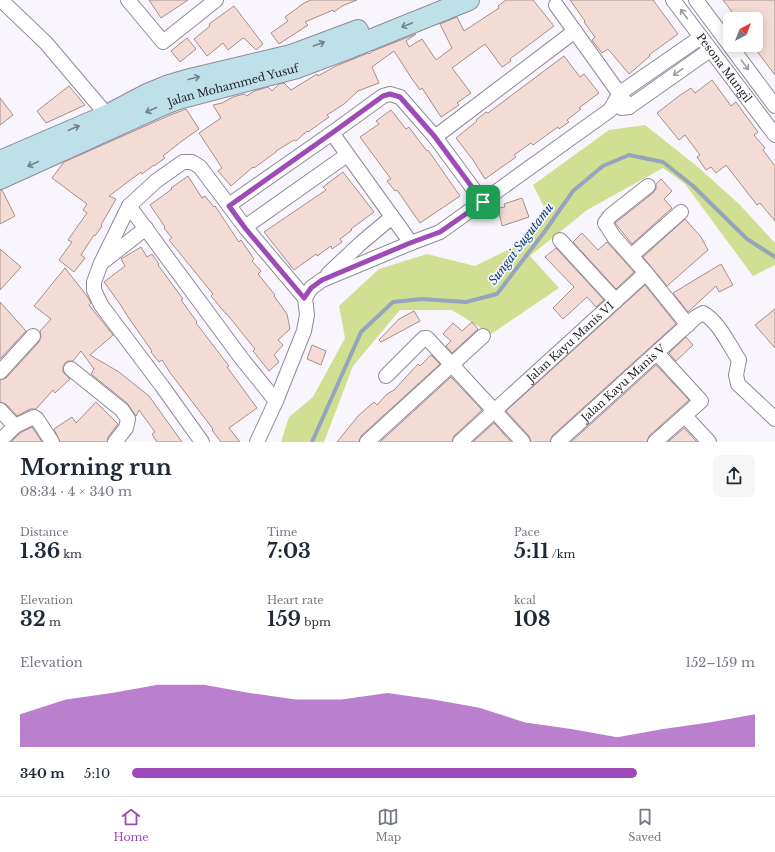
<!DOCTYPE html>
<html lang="en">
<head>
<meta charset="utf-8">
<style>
  :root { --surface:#fff; --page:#f6f6f7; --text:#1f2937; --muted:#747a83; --line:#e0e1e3; --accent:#9e4ab9 }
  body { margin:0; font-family:"Libre Baskerville",serif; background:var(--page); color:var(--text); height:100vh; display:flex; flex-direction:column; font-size:15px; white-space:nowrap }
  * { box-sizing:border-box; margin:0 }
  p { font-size:13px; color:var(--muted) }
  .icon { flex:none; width:22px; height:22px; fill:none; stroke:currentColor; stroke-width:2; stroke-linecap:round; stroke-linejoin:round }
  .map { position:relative; height:442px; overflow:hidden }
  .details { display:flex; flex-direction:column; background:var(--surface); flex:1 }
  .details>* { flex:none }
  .needle { width:26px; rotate:42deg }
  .fabs { position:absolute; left:723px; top:12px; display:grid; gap:8px }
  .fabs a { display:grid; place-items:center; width:40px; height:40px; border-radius:6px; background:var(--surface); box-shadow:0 2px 10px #0003; font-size:20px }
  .pin { position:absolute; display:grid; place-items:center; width:34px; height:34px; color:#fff; margin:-17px; border-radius:8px; box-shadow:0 2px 6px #0006 }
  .round { display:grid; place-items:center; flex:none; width:42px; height:42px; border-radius:6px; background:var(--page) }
  .summary { display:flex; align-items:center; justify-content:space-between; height:68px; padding:0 20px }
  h1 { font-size:22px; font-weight:700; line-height:30px }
  .stats { display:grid; grid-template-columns:repeat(3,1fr); gap:6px; height:68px; padding:4px 20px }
  .stats div { display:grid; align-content:center }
  .stats b { font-size:20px; font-weight:700 }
  .stats small { font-size:11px; font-weight:400 }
  .stats p { font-size:11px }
  .chart { height:112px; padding:8px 20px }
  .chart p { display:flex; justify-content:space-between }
  .chart svg { width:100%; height:72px; margin-top:4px; fill:var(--accent); opacity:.7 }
  ul { padding:0 20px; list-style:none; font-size:13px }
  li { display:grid; grid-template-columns:64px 48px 1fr; align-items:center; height:30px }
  li i { height:10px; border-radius:5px; background:var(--accent) }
  .menu { display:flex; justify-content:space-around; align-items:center; height:56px; border-top:1px solid var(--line); background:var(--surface); font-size:11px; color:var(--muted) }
  .menu a { display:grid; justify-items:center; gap:2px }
  .menu .on { color:var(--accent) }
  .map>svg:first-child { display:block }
</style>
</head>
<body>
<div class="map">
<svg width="775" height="442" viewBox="0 0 775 442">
  <rect width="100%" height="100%" fill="#f8f5fd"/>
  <path fill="#d1df92" d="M645 125 698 167 739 204 775 243V265L753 276 685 184 663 168 587 210 530 256 559 288 491 334 452 310H400L353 366 324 442H281L289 417 313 397 345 338 339 306 379 269 427 254 475 266 524 242 544 207 533 185 609 130Z"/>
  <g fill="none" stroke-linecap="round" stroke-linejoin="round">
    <path stroke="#96a4bc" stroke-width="4" d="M312 442 361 332 393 302 422 299 466 302 497 294 545 231 573 191 603 166 629 155 663 162 693 186 747 239 775 257"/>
  </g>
  <path fill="#f3dcd6" stroke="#a48f89" d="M149 0H188L161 18Z
    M311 0H357L342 6 334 12 333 10 305 22 308 25 279 44 271 33 288 21 285 17 304 3Z
    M506 0H533L554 26 510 59 511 61 502 67 485 44 452 68 471 93 457 103 459 105 441 117 422 88 420 90 412 79 394 51 372 67 379 83 358 91 344 104 327 115 329 117 308 132 307 131 296 141 294 140 276 151V152L254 168 253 167 231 186 218 171 222 168 199 133 221 118 213 105 222 103 233 97 244 94 247 96 254 91 268 87 272 91 279 84 284 83 291 90 317 74 318 76 336 66 368 53 369 54 373 51 416 34 406 41 409 47 422 39 436 60 452 48 440 24 457 17 464 31 499 8 498 6Z
    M570 0H653L678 34 649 55 650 56 629 74 608 49 602 53 592 40 595 37 584 22 585 21Z
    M723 0H775V75L753 46 756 45V19H735L731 13 732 12Z
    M234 6 263 44 256 50 245 39 243 38 228 50 223 43 207 56 194 39 210 26 209 24Z
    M187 38 196 49 180 62 171 51Z
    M564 56 580 77 584 74 599 93 579 108 581 109 567 120 569 122 559 129 558 127 533 145 531 143 514 155 516 157 485 179 473 160 456 138 477 121 476 120 486 112 488 113Z
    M712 80 731 106 736 102 746 116 758 132 754 135 765 148 763 150 775 166V221L760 203 757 205 726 165 716 173 711 167 706 170 697 157 700 155 685 135 679 140 657 113 679 96 691 88 695 93Z
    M69 86 85 105 46 123 37 111Z
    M0 98 13 115 0 125Z
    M186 109 199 129 182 141 163 156 165 158 154 166V165L142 174 141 172 109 196 116 199 101 225 102 226 95 236 94 235 81 255 85 258 74 272 59 260 72 242 68 240 87 213 83 210 87 204 52 178 64 162 168 116Z
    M391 110 406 129 409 127 417 138 427 151 428 150 460 196 420 223 397 190 395 191 387 181 391 179 360 137 379 124 376 121Z
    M343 172 374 212 351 229 352 230 340 239 342 242 332 249 331 246 317 256 316 254 294 270 264 232 326 190 323 187Z
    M188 176 202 198 205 196 214 207 215 206 239 242 241 240 254 259 252 261 261 271 258 274 275 295 274 296 287 314 290 329 278 340 283 345 274 355 279 362 269 371 253 351 255 349 226 313V314L211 296 213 294 169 240 172 238 164 228 165 227 150 205 172 189 171 188Z
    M661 179 672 191 664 199 672 208 632 244 615 223 653 193 656 189V184Z
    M0 190H2L15 216 0 224Z
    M522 198 529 217 502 226 498 208 505 207 504 204Z
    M685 219 701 237 708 250 667 286 643 257Z
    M582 233 598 250 607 242 634 272 616 289 573 242Z
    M141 247 147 257 152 254 159 264 158 265 183 299 181 300 197 322 196 323 229 366 227 367 257 408 229 428 240 442H221L212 430 213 429 171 374 162 360 159 362 151 352 152 351 128 317 120 304 104 282 125 266 121 259Z
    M556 248 604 300 596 307 587 297 563 319 553 308 574 287 545 257Z
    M0 249 21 267 0 290Z
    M721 264 733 285 719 292 716 286 688 312 673 293Z
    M65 268 87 296 91 303 89 305 113 335 90 355 119 372 149 396 182 442H157L152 434 155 432 139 410 136 416 127 403 91 374 94 369 81 351 73 361H68L65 363 63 367V372L70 379 55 393 53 390 36 409H30L17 416 6 404 0 402V380L6 378 39 342 41 337 40 331 51 319 34 306Z
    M645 285 676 324 552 436 550 442H531L529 436 506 411Z
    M0 302 26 331 0 359Z
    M775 309V348L755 325Z
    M414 311 420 321 381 342 379 340 399 319Z
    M472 322 478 329 452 353 446 346 451 341 443 334 453 323 462 331Z
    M686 337 693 345 676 361 669 353Z
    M312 345 326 351 321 365 307 359Z
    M431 355 440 364 361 436 359 442H337L358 416 374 402 377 405 387 394 394 390 418 364 420 366Z
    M656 365 689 400 649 436 647 442H571Z
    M451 377 482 410 454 436 452 442H380Z
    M96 402 118 424 108 437 107 442H60L54 429 72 417 76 423Z
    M494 423 511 442H473Z
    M32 427 42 442H11L20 433Z
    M684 428 697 442H668Z"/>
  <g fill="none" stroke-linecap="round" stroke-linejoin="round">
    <defs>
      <g id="street">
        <path d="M1 0 46 43 107 115"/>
        <path d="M128 0 163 42 216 0"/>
        <path id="s1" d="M673 0 775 135"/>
        <path d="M696 0 775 106"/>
        <path d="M556 5 629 107"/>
        <path d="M621 108 629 107 710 50"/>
        <path d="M332 133 411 243"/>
        <path d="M435 137 575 31"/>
        <path d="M648 186 610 216 605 223 614 237 646 273 688 325"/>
        <path d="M229 205 332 133 383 96 390 94 400 97 435 137 483 202"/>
        <path d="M129 206 242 359 276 401"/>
        <path d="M245 227 347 155"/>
        <path d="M560 240 616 301"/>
        <path d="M631 256 681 212"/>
        <path d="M104 261 146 228"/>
        <path d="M328 274 361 243 392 217"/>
        <path d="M71 369 122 410 128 419 126 428 115 442"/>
        <path d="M0 372 33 336"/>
        <path d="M386 376 424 338H427L523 442"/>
        <path d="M0 410 15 426"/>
        <path d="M685 416 709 442"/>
        <path d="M0 441 15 426 34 417 37 419 52 442"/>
        <path d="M202 442 162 386 101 305 94 290V282L101 263 129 206 156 181 183 162H192L200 167 245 227 305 298"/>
        <path d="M257 442 276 401 304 331 307 315 305 298 311 288 322 280 411 243 440 232 610 110 620 93 701 37"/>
        <path d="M367 442 483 336"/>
        <path id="s2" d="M460 442 646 273"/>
        <path id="s3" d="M558 442 696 317 703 313C719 322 729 345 739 360L736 375 738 384 775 419"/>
        <path d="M655 442 701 401 657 353"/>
      </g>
      <g id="secondary">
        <path d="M0 161 107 115 147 94 169 85 186 80 291 55 358 30"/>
        <path id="s4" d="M0 179 163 105 178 99 297 68 345 50 469 0"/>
      </g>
    </defs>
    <use href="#street" stroke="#908a9c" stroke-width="16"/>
    <use href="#secondary" stroke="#908a9c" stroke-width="22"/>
    <use href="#street" stroke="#fff" stroke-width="14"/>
    <use href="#secondary" stroke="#bee0e9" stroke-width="20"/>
  </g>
  <defs><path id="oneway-shaft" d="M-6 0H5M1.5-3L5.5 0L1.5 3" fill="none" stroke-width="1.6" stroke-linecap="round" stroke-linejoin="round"/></defs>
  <g stroke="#9d9c9f">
    <use href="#oneway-shaft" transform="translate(684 14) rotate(-126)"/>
    <use href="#oneway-shaft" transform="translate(745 65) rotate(53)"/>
    <use href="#oneway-shaft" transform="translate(678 72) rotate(145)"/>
  </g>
  <g stroke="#72828a">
    <use href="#oneway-shaft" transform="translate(407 25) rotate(158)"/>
    <use href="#oneway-shaft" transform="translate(319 44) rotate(-20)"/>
    <use href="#oneway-shaft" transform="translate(194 78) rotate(-14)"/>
    <use href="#oneway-shaft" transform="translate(151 110) rotate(156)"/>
    <use href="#oneway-shaft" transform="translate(74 128) rotate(-23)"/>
    <use href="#oneway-shaft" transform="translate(33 164) rotate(156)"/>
  </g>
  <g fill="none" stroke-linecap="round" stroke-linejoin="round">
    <defs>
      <path id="route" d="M390 94 400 97 435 137 483 202 440 232 410 243 322 280 311 288 304 298 245 228 229 206 332 133 383 96Z"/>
    </defs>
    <use href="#route" stroke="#fff" stroke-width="8"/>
    <use href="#route" stroke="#9e4ab9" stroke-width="5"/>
  </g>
  <g text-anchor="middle" stroke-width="3.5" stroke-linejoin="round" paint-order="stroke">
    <g font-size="11" fill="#25232a" stroke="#f8f5fd">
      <text dy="4" stroke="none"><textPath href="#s1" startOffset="85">Pesona Mungil</textPath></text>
      <text dy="4" stroke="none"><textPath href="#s4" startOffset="252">Jalan Mohammed Yusuf</textPath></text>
      <text dy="4" stroke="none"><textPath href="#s2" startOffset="149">Jalan Kayu Manis VI</textPath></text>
      <text dy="4" stroke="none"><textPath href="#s3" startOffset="88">Jalan Kayu Manis V</textPath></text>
    </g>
    <g font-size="12" font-style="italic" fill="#0b3f7f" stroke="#f8f5fd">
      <text transform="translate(521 244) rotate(-53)" y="4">Sungai Sugutamu</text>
    </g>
  </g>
</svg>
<div class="fabs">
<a><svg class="needle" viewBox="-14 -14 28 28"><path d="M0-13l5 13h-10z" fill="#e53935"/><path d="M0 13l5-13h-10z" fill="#747a83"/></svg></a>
</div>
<div class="pin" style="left:483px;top:202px;background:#1e9e55"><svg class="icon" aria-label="arrive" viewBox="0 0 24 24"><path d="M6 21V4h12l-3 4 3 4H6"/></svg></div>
</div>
<section class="details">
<div class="summary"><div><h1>Morning run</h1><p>08:34 · 4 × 340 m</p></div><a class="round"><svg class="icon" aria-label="share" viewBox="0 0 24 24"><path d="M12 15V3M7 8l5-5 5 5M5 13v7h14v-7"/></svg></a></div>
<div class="stats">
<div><p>Distance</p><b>1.36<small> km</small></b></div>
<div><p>Time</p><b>7:03</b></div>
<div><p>Pace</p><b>5:11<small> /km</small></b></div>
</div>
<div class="stats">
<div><p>Elevation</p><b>32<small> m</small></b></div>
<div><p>Heart rate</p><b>159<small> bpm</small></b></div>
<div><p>kcal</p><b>108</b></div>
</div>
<div class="chart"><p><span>Elevation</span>152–159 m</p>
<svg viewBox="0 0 160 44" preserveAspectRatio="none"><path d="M0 44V24L10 15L20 11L30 6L40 6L50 11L60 15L70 15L80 11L90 15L100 20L110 29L120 33L130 38L140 33L150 29L160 24V44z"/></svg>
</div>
<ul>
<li><b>340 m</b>5:10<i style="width:81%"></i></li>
</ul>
</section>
<nav class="menu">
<a class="on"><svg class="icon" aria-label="home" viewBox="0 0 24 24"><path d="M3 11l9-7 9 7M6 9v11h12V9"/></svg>Home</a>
<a><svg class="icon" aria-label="map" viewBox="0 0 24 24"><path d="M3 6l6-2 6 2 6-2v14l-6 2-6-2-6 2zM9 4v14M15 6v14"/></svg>Map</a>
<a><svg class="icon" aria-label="saved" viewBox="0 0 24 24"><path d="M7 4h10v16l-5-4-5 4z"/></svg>Saved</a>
</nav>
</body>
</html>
